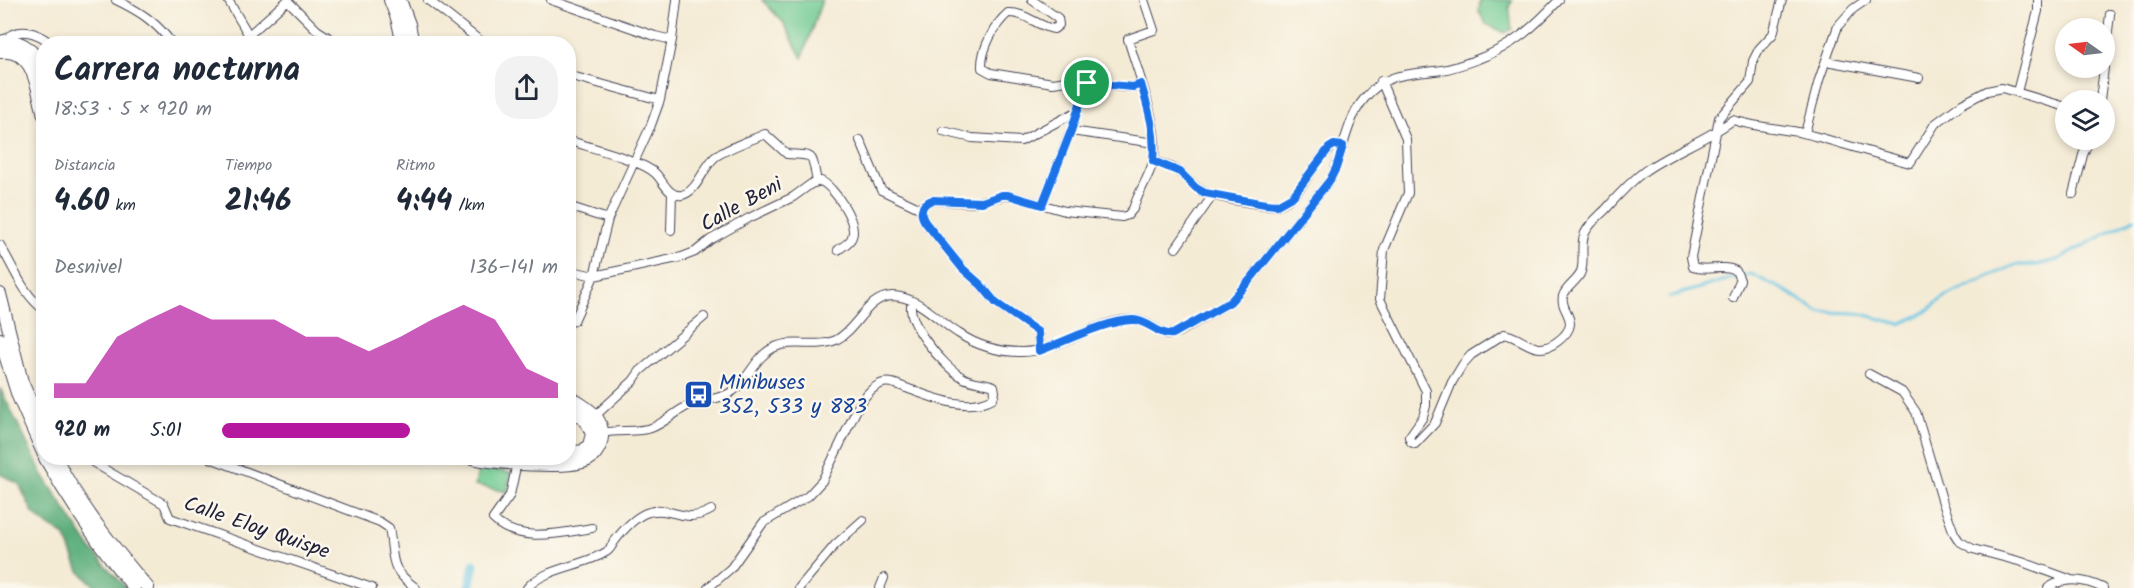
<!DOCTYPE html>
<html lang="es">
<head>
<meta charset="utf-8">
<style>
  :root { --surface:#fff; --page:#f2f2f3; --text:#1f2937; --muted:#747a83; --accent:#b5179e }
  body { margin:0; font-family:Kalam,sans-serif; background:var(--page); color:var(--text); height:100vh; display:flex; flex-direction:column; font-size:22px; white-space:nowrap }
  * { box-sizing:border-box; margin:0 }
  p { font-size:20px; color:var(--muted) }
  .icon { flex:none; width:33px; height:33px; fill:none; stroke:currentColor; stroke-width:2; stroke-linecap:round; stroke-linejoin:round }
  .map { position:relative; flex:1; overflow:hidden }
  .side { position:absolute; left:36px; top:36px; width:540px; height:429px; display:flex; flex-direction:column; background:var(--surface); border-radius:24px; box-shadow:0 3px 9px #0003 }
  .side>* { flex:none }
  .needle { width:39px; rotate:284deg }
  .fabs { position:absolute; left:2055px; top:18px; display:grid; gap:12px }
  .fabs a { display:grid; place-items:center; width:60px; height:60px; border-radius:50%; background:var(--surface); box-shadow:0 3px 9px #0003; font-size:30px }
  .pin { position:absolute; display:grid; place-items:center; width:51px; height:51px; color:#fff; margin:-26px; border:3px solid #fff; border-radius:50%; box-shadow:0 2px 6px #0007 }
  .round { display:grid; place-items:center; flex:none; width:63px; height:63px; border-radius:24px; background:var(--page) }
  .overview { display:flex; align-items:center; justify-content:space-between; height:102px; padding:0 18px }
  h1 { font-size:33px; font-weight:800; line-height:45px }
  .metrics { display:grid; grid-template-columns:repeat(3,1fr); gap:9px; height:102px; padding:6px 18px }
  .metrics div { display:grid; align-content:center }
  .metrics b { font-size:30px; font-weight:800 }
  .metrics small { font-size:16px; font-weight:400 }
  .metrics p { font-size:16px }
  .chart { height:168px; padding:12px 18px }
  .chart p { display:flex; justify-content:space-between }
  .chart svg { width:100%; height:108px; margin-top:6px; fill:var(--accent); opacity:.7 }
  ul { padding:0 18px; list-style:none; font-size:20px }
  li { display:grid; grid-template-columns:96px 72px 1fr; align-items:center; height:45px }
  li i { height:15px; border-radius:8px; background:var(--accent) }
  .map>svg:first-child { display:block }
</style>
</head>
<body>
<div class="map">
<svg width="2134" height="588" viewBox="0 0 2134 588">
  <rect width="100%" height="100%" fill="#fbf7ec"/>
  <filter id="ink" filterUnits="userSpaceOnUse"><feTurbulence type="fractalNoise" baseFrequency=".0167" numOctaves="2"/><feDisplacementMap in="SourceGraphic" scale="12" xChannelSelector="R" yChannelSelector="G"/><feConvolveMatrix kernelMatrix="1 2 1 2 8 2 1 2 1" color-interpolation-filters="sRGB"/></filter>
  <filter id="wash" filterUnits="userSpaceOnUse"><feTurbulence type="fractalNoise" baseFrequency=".008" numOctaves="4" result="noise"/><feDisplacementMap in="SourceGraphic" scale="24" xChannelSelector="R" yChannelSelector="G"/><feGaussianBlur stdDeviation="1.35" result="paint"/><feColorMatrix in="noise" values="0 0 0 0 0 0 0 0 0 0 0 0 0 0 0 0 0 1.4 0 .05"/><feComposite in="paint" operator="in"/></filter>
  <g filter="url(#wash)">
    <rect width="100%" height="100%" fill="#f4ebd5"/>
    <path fill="#70ca92" stroke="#497666" stroke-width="1.5" d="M762 0H822L802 58 783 22Z
      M1480 0H1513L1509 6 1512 29 1505 33 1486 24 1479 12Z
      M479 466 511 473 507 492 475 485Z"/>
    <path fill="#5cae7c" stroke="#3f685c" stroke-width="1.5" d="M0 388 43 475 91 549 126 588H97L79 571 65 536 47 525 33 513 19 484 0 474Z"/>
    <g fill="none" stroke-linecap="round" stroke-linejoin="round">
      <path stroke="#65c4e3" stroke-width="3" d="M1669 297 1733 278 1751 274 1786 291 1819 312 1858 313 1900 324 1921 315 1946 296 2015 265H2037L2057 260 2134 219"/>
      <path stroke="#65c4e3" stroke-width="9" d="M469 588 474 564"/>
    </g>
  </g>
  <g filter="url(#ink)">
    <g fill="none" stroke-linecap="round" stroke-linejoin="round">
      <defs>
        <path id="street" d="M116 0C139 11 157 22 172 44
          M228 0 254 44
          M428 0 479 40 487 44
          M551 0 655 36 672 40
          M1032 0 1058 18 1059 25 1054 29C1037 26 1025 12 1008 13 994 25 981 50 982 68L991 73 1053 83 1073 80 1087 83 1123 87H1133L1141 84
          M288 1 317 30 339 44
          M250 34 288 0
          M5 41C16 25 38 32 51 44
          M1826 61 1919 78
          M2104 66 2110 14
          M568 75 660 100
          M1381 81 1406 139 1408 193 1384 250 1380 299 1426 391V406L1423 417 1409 437 1411 442 1415 444 1435 423 1452 382 1463 364 1471 355 1504 334C1524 337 1535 359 1558 341 1584 321 1559 312 1563 296 1566 287 1576 282 1580 274 1586 263 1579 245 1585 233 1589 224 1599 216 1606 209 1618 195 1631 181 1646 170 1674 151 1706 140 1733 120 1757 128 1782 128 1807 134 1841 143 1875 154 1910 163L1935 124 1962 104 1987 91 2002 88 2066 107
          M2017 92 2038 11V0
          M2100 100 2104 68
          M943 131 972 138 1021 141 1078 111
          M1071 131 1155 143
          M1805 133 1819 80 1838 26 1853 9 1866 0
          M568 140C588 147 641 160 655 173 663 180 668 197 682 195 698 191 703 167 715 157 729 147 749 141 765 134L787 154C816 156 811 152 817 182
          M860 140 881 190 921 209
          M1153 161C1162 164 1172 166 1179 172 1188 178 1194 188 1204 192 1214 197 1267 207 1277 205 1306 199 1319 140 1343 146
          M2073 194 2083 155 2089 140
          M1042 205 1071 131 1087 83
          M568 206 608 219
          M671 230 672 193
          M0 245C14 268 22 293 44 310
          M1176 248 1213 195
          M568 270 594 276 682 257 695 252 710 240 749 218 793 197 811 184 821 181C834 187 858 222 852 237 850 243 843 246 838 250
          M1733 298 1740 280 1736 271C1722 264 1707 272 1693 267L1691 257 1719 118 1750 82 1753 61 1759 49 1773 34 1782 0
          M568 323 574 321 594 276 608 219 651 125 660 100 672 40 677 0
          M1039 351 1038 332 996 303 981 285 962 268 925 222C919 213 921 204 932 200L973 203 1008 195 1065 211 1122 217 1128 215 1133 209C1138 193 1149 177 1153 162 1162 132 1137 70 1128 39L1154 30 1144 0
          M1869 374 1902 392 1916 412 1943 503 1954 533 1959 541 1973 549 2022 562 2069 579
          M596 415 633 381 640 371 704 317
          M602 433C618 429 636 433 651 428 667 422 679 408 694 403 707 399 723 399 733 391 749 379 755 357 773 348 793 338 817 349 836 340 857 330 866 297 892 296 918 296 937 320 958 333 977 346 999 352 1022 352 1060 352 1099 317 1135 320 1148 321 1156 331 1168 335L1179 332 1230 302 1249 281 1330 180C1344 154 1345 122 1364 99 1387 71 1409 75 1442 70 1454 68 1467 63 1478 59 1512 47 1535 26 1559 0
          M88 458 94 463 164 504 170 518 372 588
          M210 458 380 522 389 528C395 559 387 567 416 588
          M518 458 510 495 493 519C518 544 561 533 592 528
          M527 588C544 568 584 566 606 552 610 550 612 545 614 542 623 530 635 516 649 512 673 506 684 525 711 510
          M708 588 731 568 763 523 808 496 822 481 859 405C864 397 873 386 883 383 890 381 899 385 906 388 932 397 967 413 993 398L995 392 994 386C983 382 971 383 962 377 944 367 904 321 912 301
          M799 588 835 545 863 520
          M880 588 884 578
          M2048 588C2065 576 2084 579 2103 588"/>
        <path id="primary" d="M390 0 397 18 403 44
          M400 0 409 24 413 44
          M0 42C22 36 37 54 44 72
          M0 52C35 47 37 90 44 115
          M0 294 22 382 44 431
          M0 339 18 396 44 455
          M568 409 586 421 592 434 589 445 583 451 568 453
          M45 458C71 504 100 547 134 588
          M56 458C79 505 114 548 148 588
          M472 458C494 463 569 470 588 460 596 456 601 446 602 437 604 415 584 406 568 396"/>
      </defs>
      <use href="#street" stroke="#424052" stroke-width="10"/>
      <use href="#primary" stroke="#424052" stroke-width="14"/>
      <use href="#street" stroke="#fff" stroke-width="8"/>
      <use href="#primary" stroke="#fff" stroke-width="12"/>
    </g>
  </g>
  <g fill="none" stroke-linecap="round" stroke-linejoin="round" filter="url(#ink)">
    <defs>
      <path id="route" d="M1087 83 1133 87 1141 84C1149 111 1156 134 1153 161L1180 172 1196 188 1205 193 1265 204 1277 205 1293 196 1329 148 1334 145 1343 146 1336 168 1330 180 1249 281 1230 302 1173 334C1159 336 1149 321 1134 320 1109 319 1064 342 1039 351L1038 332 996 303 981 285 962 268 925 222C919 213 921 204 932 200L982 202 1002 195H1008L1042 205 1071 131Z"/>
    </defs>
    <use href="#route" stroke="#fff" stroke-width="12"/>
    <use href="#route" stroke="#1a73e8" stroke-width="8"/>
  </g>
  <defs>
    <symbol id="bus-square" viewBox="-11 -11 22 22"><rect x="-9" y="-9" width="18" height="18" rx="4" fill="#1a4fb4" stroke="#fbf7ec"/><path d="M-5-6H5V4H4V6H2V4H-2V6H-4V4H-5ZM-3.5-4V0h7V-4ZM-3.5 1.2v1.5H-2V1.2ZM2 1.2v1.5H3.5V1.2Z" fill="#fff"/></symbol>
  </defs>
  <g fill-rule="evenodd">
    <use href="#bus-square" x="682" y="378" width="33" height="33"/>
  </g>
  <g text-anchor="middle" stroke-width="5" stroke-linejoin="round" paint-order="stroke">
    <g font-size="21" fill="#22223b" stroke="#fbf7ec">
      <text transform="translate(741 204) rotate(-29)" y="7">Calle Beni</text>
      <text transform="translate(257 527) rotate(19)" y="7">Calle Eloy Quispe</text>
    </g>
    <g font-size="21" fill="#164399" stroke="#fbf7ec" text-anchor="start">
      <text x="719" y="389">Minibuses<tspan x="719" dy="24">352, 533 y 883</tspan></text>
    </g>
  </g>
</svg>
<div class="fabs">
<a><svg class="needle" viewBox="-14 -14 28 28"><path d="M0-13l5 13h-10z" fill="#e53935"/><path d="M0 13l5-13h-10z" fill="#747a83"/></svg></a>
<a><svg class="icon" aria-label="layers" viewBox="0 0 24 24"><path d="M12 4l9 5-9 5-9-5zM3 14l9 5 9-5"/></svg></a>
</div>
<div class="pin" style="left:1087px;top:83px;background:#1e9e55"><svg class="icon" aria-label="arrive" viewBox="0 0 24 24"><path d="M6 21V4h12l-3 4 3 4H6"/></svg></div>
<section class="side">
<div class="overview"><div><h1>Carrera nocturna</h1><p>18:53 · 5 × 920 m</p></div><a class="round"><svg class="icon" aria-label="share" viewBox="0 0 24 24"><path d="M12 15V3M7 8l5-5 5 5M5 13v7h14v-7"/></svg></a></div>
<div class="metrics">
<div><p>Distancia</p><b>4.60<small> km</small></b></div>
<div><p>Tiempo</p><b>21:46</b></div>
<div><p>Ritmo</p><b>4:44<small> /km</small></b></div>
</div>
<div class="chart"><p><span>Desnivel</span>136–141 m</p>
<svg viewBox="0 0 160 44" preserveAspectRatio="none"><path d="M0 44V38L10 38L20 19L30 12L40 6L50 12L60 12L70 12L80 19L90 19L100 25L110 19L120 12L130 6L140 12L150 32L160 38V44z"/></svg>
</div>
<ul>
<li><b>920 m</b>5:01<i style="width:56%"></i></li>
</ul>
</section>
</div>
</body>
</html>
